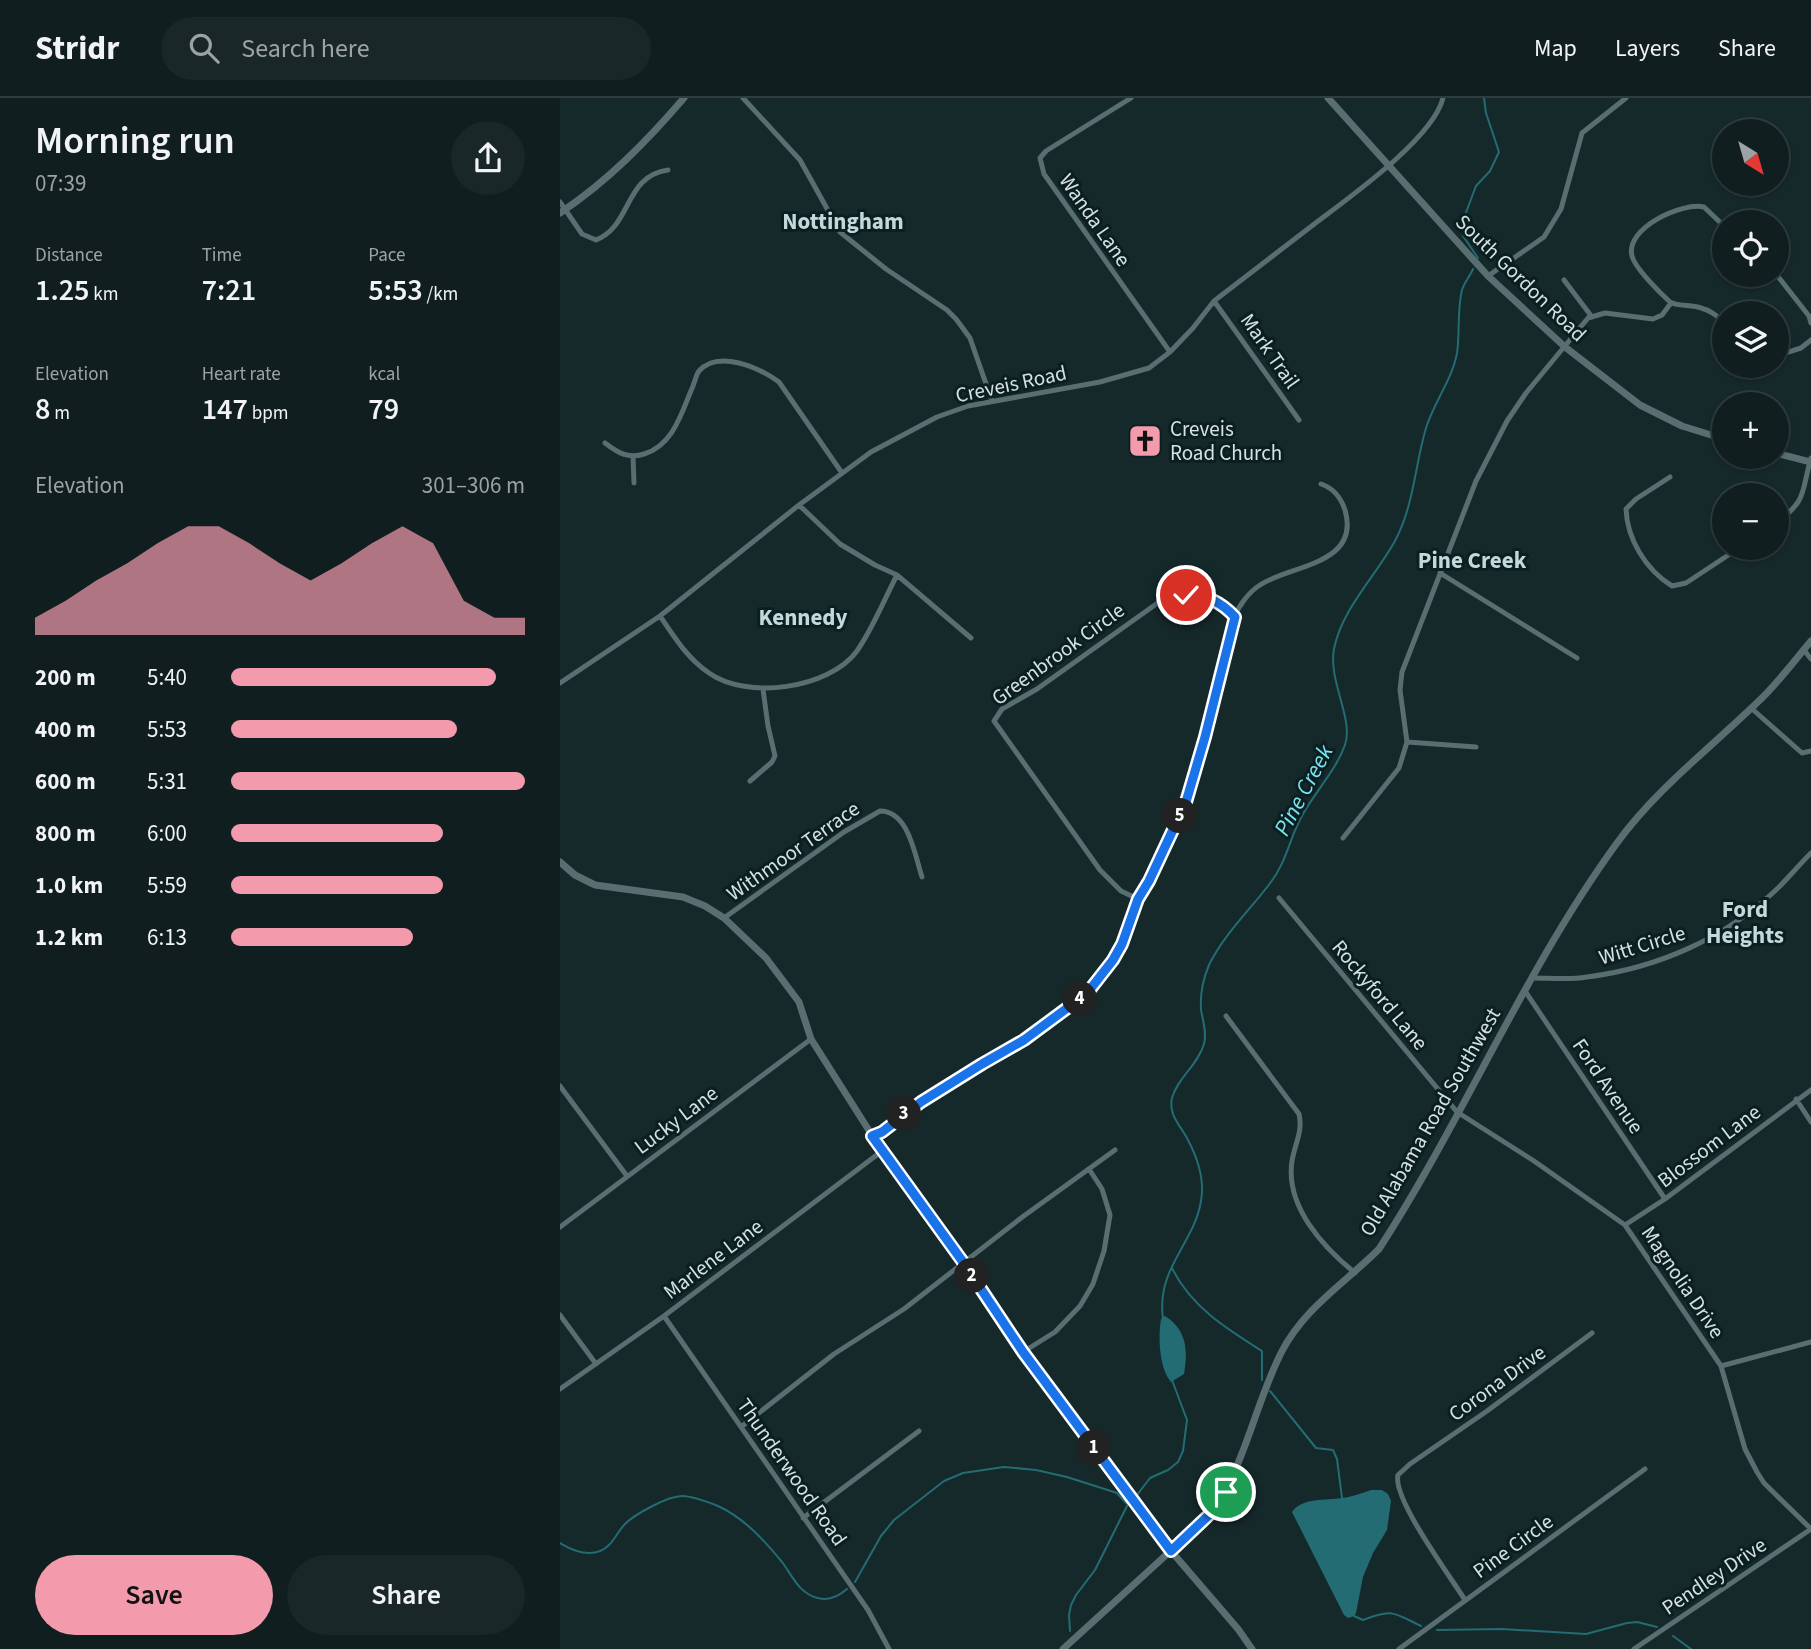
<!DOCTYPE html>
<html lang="en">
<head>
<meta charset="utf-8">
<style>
  :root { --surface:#101e20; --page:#192729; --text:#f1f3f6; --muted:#9ca2a5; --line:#303c3e; --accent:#f39aac }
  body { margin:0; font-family:"Source Sans 3",sans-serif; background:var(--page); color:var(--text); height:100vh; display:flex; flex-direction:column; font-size:26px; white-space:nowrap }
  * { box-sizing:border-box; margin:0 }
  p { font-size:23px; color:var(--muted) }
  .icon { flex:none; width:38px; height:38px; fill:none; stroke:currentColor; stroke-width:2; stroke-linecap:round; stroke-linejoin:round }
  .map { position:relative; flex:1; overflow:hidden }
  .sheet { display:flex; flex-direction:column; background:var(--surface); width:560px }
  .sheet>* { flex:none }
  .needle { width:46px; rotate:143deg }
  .tools { position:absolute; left:1152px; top:21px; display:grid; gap:14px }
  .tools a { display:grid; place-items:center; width:77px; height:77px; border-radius:50%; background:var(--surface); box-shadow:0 2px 5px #0004,0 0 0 2px var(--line); font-size:35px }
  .pin { position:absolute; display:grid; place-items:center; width:60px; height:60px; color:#fff; margin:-30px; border:4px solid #fff; border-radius:50%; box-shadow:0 2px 7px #0007 }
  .km { position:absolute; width:35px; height:35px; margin:-18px; border-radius:50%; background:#222; color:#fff; font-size:19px; line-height:35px; text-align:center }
  .round { display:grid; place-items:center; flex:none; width:74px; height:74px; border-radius:37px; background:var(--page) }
  .head { display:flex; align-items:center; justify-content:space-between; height:119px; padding:0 35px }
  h1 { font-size:38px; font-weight:600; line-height:52px }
  .figures { display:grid; grid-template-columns:repeat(3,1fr); gap:10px; height:119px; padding:7px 35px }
  .figures div { display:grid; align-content:center }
  .figures b { font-size:30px; font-weight:600 }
  .figures small { font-size:19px; font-weight:400 }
  .figures p { font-size:19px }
  .chart { height:196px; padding:14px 35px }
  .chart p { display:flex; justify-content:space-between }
  .chart svg { width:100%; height:126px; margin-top:7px; fill:var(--accent); opacity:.7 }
  .action { display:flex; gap:14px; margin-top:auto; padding:14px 35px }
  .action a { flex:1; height:80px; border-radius:42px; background:var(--accent); color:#111; font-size:28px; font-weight:600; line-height:80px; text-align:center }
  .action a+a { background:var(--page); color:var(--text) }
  ul { padding:0 35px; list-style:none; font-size:23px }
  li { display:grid; grid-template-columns:112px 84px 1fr; align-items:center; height:52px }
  li i { height:18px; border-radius:9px; background:var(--accent) }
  header { display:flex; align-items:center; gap:42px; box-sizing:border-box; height:98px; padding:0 35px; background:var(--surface); border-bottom:2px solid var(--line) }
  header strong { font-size:33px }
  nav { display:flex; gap:38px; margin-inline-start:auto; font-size:24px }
  .search { width:490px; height:63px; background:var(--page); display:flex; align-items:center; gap:18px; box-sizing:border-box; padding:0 24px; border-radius:38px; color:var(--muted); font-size:26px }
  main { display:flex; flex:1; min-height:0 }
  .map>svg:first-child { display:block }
</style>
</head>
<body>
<header>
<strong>Stridr</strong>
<div class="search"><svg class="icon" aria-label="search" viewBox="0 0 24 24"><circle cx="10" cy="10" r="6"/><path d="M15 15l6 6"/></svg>Search here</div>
<nav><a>Map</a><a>Layers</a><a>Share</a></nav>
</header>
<main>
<section class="sheet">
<div class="head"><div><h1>Morning run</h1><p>07:39</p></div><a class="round"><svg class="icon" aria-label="share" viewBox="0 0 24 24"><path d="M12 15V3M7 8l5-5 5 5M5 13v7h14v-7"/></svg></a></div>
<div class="figures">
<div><p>Distance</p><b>1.25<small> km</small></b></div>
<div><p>Time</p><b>7:21</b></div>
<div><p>Pace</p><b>5:53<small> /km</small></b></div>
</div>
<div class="figures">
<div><p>Elevation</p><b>8<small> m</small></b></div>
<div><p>Heart rate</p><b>147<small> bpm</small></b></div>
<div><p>kcal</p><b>79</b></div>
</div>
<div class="chart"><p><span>Elevation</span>301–306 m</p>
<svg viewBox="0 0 160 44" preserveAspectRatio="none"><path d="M0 44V38L10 32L20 25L30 19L40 12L50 6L60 6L70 12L80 19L90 25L100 19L110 12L120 6L130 12L140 32L150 38L160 38V44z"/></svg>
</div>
<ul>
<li><b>200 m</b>5:40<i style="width:90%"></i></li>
<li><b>400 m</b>5:53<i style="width:77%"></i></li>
<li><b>600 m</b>5:31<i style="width:100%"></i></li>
<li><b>800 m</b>6:00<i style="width:72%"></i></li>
<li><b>1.0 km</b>5:59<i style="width:72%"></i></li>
<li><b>1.2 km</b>6:13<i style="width:62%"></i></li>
</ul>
<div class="action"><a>Save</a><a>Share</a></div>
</section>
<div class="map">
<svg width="1251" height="1551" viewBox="0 0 1251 1551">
  <rect width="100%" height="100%" fill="#15282a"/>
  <path fill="#246c74" d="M605 1218C627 1232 628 1252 624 1276L611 1284C599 1270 598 1239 601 1221Z
    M811 1392H822L828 1396 831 1403 827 1432 813 1455 803 1479 796 1515 794 1518 788 1520 784 1517 732 1414C742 1399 766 1403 782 1400 792 1399 802 1395 811 1392Z"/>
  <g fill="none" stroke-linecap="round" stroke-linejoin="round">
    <path stroke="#246c74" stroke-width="2" d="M918 160 903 138 905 117 916 88 930 73 939 54 926 15 924 0
      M612 1170C631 1209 667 1231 702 1253V1282
      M603 1221C596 1170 634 1146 641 1103 645 1081 638 1061 628 1042 621 1028 608 1017 612 1000 618 979 638 967 644 946 647 935 643 923 641 912 640 897 643 881 649 867 664 836 691 811 711 784 727 763 730 738 743 716 756 693 776 672 785 647 794 621 768 583 774 551 782 510 817 477 836 441 854 406 855 367 866 330 874 304 892 282 897 255 900 235 897 212 902 192 904 185 910 178 913 171
      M710 1293 756 1350 773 1352 777 1361 782 1400
      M574 1401 590 1380 608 1372 618 1364 623 1353 627 1322 612 1282
      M0 1445C15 1454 35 1461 49 1447 55 1441 59 1432 65 1426 75 1416 108 1398 122 1398 133 1398 148 1404 158 1408 184 1420 204 1442 222 1464 232 1477 239 1496 258 1500 269 1503 279 1498 287 1491
      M295 1484 321 1438 334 1422 384 1383 403 1375 444 1369 476 1372 507 1379 557 1395 566 1405
      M794 1518 803 1522C833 1510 834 1515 861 1528
      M877 1532 942 1531 1026 1536 1067 1525 1077 1524 1097 1529
      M510 1533 509 1517 511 1507 516 1497 535 1472 569 1404
      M1113 1538 1131 1551"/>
    <path stroke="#596e71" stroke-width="5" d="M183 0 240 62 280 134 326 171 387 212 396 221 410 240 432 303
      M571 0 486 53 480 60 484 76 610 254
      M0 104 22 136 36 142C72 128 64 78 108 72
      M1164 128 1144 109C1122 104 1065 130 1072 158 1075 170 1100 195 1110 204 1115 208 1133 207 1141 210 1150 212 1157 218 1164 224
      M1216 176 1249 218 1251 225
      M928 178 984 139 1001 111 1022 35 1066 0
      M1004 182 1032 219
      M654 203 739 322
      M1216 258 1241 250 1251 242
      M45 345C58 355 68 361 84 356 114 347 122 313 133 288 135 283 136 277 139 273 158 251 200 270 219 284L282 375
      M73 359 74 385
      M1110 379 1076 401 1066 411C1067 441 1086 472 1112 488L1126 485 1179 450
      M239 407 280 446 315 467 337 477 411 540
      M1216 425C1248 402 1241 394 1251 360
      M880 475 1017 560
      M100 518C114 539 128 561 149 575 187 602 269 591 297 553 313 530 324 502 337 477
      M1244 552 1251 561
      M0 585 100 518 239 407 311 354 377 319 408 308 540 284 589 270 610 254 633 230 654 203C687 178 720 152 753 127 787 101 873 41 883 0
      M1191 610 1242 655 1251 653
      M847 644 916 649
      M190 683 212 664 215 658 208 628 203 591
      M783 740 839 670 847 644 840 592 842 574 916 383 947 323 966 295 1028 220 1045 215 1093 221 1102 217 1111 205
      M719 800 897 1014 974 1063 1065 1127 1161 1268 1185 1351 1197 1374 1204 1385 1251 1431 1074 1551
      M578 801 561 793 540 772 434 623 442 611 477 591 599 504C629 492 652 496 675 519
      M164 820 284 734 320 713C349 713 355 758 362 779
      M973 880C990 880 1009 882 1027 879 1098 870 1166 840 1218 790 1229 779 1240 766 1251 755
      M965 893 1105 1101
      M666 918 739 1016C743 1034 735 1045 732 1063 725 1108 763 1149 795 1175
      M0 988 67 1078
      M1236 1001 1251 1024
      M312 1038C326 1032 335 1022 347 1014 369 999 391 985 414 971 452 947 494 926 528 895 557 867 561 837 577 803 581 795 587 788 591 780 603 755 616 730 626 703 642 659 651 612 663 566 667 551 669 534 674 520 679 507 689 494 700 487 730 467 801 467 785 412 781 400 773 390 761 386
      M1065 1127 1105 1101 1251 992
      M0 1129 251 941
      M0 1217 36 1266
      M104 1218 308 1512 329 1551
      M463 1254 495 1234 520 1208 533 1186 544 1153 550 1117 542 1091 529 1071
      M1161 1268 1251 1244
      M0 1291 104 1218 322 1053
      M181 1329 274 1256 344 1211 461 1120 555 1052
      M243 1420 359 1333
      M905 1502C890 1478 832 1400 838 1377L850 1366 927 1313 1032 1235
      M839 1551 1085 1371"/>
    <path stroke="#596e71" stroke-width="7" d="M768 0 928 178 1005 249 1080 307 1122 328 1164 341
      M0 115C48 83 87 43 124 0
      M1216 355 1251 364
      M0 764 15 777 35 787 123 799 145 808 164 820 206 860 239 904 251 941 322 1053 403 1164 463 1254 611 1453 678 1531 692 1551
      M503 1551 650 1417C686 1366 694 1309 721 1255 743 1211 785 1185 819 1151 904 1020 965 871 1057 745 1097 690 1154 647 1203 599 1220 582 1235 562 1251 543"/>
  </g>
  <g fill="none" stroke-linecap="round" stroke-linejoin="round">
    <defs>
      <path id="route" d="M626 497C647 497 661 504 675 519L645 639 626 704 589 783 578 801 562 846 553 862 528 894 510 908 464 942 422 966 361 1004 322 1034 312 1038 403 1164 463 1254 611 1453 650 1416 666 1394"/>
    </defs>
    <use href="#route" stroke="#fff" stroke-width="14"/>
    <use href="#route" stroke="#1a73e8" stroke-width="9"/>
  </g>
  <defs>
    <symbol id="church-square" viewBox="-11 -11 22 22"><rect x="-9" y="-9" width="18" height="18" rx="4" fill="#f39aac" stroke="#0b1e20"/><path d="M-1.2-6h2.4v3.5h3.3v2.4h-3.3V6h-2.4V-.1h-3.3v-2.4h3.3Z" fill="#111"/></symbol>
  </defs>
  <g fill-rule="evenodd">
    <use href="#church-square" x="566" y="324" width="38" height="38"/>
  </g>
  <g text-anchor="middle" stroke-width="6" stroke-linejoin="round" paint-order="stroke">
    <g font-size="21" fill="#d5e1e3" stroke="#0b1e20">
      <text transform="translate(535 122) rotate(55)" y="7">Wanda Lane</text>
      <text transform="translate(961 180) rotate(44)" y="7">South Gordon Road</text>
      <text transform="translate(710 253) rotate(55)" y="7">Mark Trail</text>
      <text transform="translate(451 286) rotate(-12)" y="7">Creveis Road</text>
      <text transform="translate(498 556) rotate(-36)" y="7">Greenbrook Circle</text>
      <text transform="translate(233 753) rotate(-35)" y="7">Withmoor Terrace</text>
      <text transform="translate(1082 847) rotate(-17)" y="7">Witt Circle</text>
      <text transform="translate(820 897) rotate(50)" y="7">Rockyford Lane</text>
      <text transform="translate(1048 988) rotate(56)" y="7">Ford Avenue</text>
      <text transform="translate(116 1022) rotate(-37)" y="7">Lucky Lane</text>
      <text transform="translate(870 1024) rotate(-60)" y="7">Old Alabama Road Southwest</text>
      <text transform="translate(1149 1048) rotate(-37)" y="7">Blossom Lane</text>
      <text transform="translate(153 1161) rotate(-37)" y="7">Marlene Lane</text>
      <text transform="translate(1123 1184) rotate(56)" y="7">Magnolia Drive</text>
      <text transform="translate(937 1285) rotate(-36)" y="7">Corona Drive</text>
      <text transform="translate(232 1374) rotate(55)" y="7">Thunderwood Road</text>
      <text transform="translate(953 1448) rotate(-36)" y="7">Pine Circle</text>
      <text transform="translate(1154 1478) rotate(-34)" y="7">Pendley Drive</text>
    </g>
    <g font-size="21" fill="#d5e1e3" stroke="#0b1e20" text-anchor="start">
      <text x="610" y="338">Creveis<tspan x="610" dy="24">Road Church</tspan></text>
    </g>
    <g font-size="23" font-weight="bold" fill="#c2d9dc" stroke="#0b1e20">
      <text x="283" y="131">Nottingham</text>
      <text x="912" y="470">Pine Creek</text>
      <text x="243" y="527">Kennedy</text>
      <text x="1185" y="819">Ford<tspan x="1185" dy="26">Heights</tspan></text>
    </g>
    <g font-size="23" font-style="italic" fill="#79e4f2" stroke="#0b1e20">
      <text transform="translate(743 692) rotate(-62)" y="8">Pine Creek</text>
    </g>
  </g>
</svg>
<div class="tools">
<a><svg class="needle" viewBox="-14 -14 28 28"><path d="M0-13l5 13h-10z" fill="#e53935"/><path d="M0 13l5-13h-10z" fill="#9ca2a5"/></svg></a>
<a><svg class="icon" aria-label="locate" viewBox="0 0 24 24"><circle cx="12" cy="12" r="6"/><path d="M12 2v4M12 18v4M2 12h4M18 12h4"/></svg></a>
<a><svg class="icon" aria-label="layers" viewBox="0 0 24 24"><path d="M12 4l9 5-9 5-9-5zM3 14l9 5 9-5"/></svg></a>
<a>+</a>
<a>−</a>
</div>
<div class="pin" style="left:666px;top:1394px;background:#1e9e55"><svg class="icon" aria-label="arrive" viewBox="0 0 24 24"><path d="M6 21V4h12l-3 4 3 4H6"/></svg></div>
<div class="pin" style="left:626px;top:497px;background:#d93025"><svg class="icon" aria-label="check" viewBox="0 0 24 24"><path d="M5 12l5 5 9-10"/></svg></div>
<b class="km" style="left:534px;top:1350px">1</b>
<b class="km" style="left:412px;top:1178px">2</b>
<b class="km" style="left:344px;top:1016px">3</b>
<b class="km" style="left:520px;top:901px">4</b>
<b class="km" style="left:620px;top:718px">5</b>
</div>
</main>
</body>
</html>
